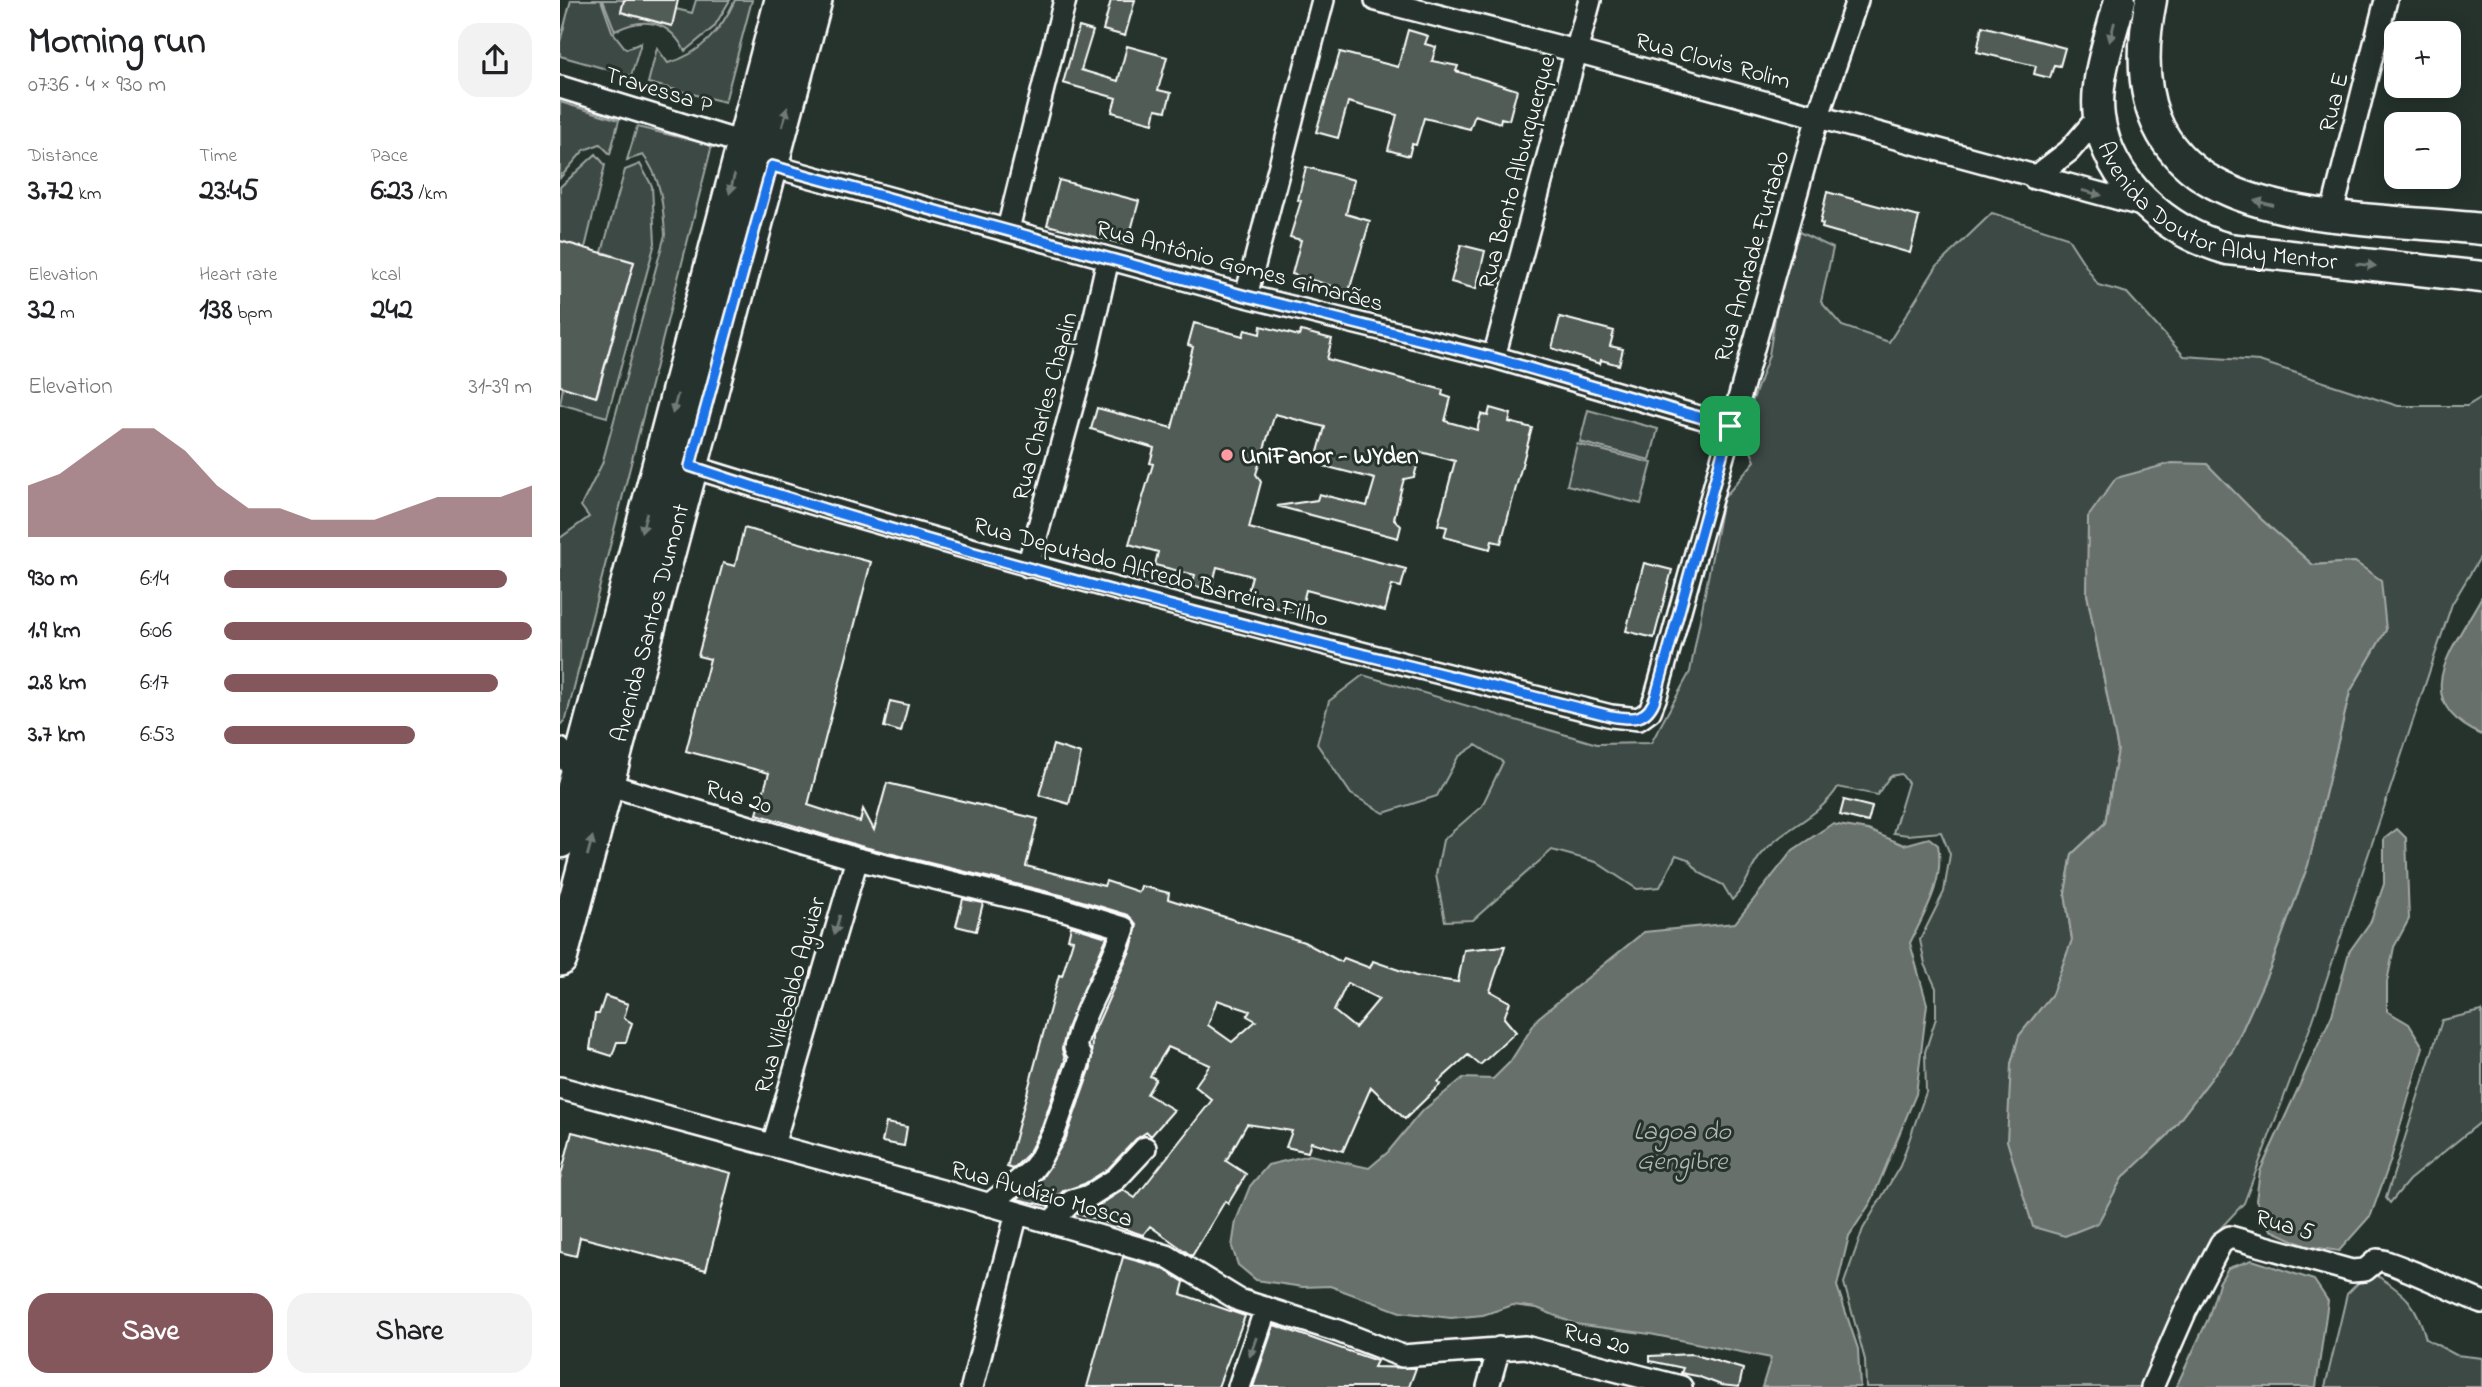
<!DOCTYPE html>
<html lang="en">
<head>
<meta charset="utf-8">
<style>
  :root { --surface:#fff; --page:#f2f2f2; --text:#202124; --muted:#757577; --accent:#84575d }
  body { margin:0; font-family:"Indie Flower",sans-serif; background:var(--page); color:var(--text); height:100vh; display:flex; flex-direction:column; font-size:26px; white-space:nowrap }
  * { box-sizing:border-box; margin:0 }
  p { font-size:23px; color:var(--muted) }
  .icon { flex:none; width:38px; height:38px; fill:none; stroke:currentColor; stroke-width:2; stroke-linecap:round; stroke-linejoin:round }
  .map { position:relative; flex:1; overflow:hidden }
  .details { display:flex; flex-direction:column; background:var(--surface); width:560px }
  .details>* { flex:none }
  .fabs { position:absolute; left:1824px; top:21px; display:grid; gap:14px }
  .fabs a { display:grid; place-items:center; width:77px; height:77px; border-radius:14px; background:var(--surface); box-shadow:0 4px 18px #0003; font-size:35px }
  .pin { position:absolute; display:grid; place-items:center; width:60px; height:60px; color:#fff; margin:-30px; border-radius:14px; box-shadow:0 4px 10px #0006 }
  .round { display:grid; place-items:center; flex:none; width:74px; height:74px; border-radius:21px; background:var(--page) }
  .headline { display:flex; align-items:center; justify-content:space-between; height:119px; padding:0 28px }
  h1 { font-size:38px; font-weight:700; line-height:52px }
  .metrics { display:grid; grid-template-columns:repeat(3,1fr); gap:10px; height:119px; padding:7px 28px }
  .metrics div { display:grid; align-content:center }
  .metrics b { font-size:30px; font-weight:700 }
  .metrics small { font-size:19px; font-weight:400 }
  .metrics p { font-size:19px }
  .chart { height:196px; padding:14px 28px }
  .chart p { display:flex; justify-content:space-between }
  .chart svg { width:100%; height:126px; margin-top:7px; fill:var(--accent); opacity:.7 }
  .action { display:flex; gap:14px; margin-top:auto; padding:14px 28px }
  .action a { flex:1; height:80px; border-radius:21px; background:var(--accent); color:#fff; font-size:28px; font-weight:700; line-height:80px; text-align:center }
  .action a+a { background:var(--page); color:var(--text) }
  ul { padding:0 28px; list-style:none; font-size:23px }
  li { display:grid; grid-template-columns:112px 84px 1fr; align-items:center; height:52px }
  li i { height:18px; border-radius:9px; background:var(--accent) }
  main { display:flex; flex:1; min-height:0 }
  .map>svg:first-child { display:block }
</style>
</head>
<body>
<main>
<section class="details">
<div class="headline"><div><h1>Morning run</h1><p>07:36 · 4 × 930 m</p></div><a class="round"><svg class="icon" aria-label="share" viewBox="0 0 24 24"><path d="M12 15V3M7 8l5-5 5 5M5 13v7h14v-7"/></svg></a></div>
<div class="metrics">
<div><p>Distance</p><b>3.72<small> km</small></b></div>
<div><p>Time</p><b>23:45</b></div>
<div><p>Pace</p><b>6:23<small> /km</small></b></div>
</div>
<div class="metrics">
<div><p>Elevation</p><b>32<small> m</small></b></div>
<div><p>Heart rate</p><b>138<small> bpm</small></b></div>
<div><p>kcal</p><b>242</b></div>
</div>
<div class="chart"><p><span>Elevation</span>31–39 m</p>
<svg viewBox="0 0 160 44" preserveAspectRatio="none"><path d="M0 44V26L10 22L20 14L30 6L40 6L50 14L60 26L70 34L80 34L90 38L100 38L110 38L120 34L130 30L140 30L150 30L160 26V44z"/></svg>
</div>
<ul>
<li><b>930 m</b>6:14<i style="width:92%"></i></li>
<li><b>1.9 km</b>6:06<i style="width:100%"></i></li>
<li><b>2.8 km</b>6:17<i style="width:89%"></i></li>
<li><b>3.7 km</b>6:53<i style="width:62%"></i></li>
</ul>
<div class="action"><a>Save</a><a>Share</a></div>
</section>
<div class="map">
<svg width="1922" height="1387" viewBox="0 0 1922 1387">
  <rect width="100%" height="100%" fill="#26332d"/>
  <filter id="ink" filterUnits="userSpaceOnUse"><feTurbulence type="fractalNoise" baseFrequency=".0143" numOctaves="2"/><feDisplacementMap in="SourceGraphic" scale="14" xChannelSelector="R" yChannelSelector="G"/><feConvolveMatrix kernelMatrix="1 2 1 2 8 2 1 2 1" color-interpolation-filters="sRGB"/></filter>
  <g filter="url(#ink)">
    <path fill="#3e4944" stroke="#9ea4a2" stroke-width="2" fill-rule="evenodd" d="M11 0H41L52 31 66 49 81 43 71 76 0 56V42Z
      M43 0H64L61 12 111 26 116 9 132 13 136 0H170L154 27 125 51C109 21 85 16 55 31Z
      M175 0H192L165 102 88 83 97 48 108 63C140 55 162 29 175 0Z
      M0 102 59 120 50 154 40 144 24 150 0 178Z
      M77 127 152 145 6 719 0 725V538L29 517 21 506 42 464 105 235C103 205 102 179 83 155L67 160Z
      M36 154 45 165 25 248 0 241V187Z
      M80 164 92 186 95 243 47 417 0 404 3 387 37 396 74 262 42 252 65 170Z
      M1432 213 1507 237 1538 285 1567 293 1624 356 1699 361 1838 406H1907L1922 397V554L1892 604 1753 1020 1684 1203 1655 1234 1581 1387H1306L1305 1360 1284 1283 1303 1229 1340 1166 1366 1092 1365 1052 1376 1018V988L1365 964 1360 940 1384 892 1390 854 1381 832 1348 835 1333 833 1348 783 1341 774 1330 776 1317 795 1278 787C1260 817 1223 828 1201 855 1189 869 1190 882 1172 900L1163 885 1140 873 1128 859 1116 855 1100 887 1077 889 1036 862 992 850 913 920 885 921 876 875 883 840 922 806 943 762 916 745 898 757 877 796 824 813 791 794 757 744 769 701 803 675 1037 744 1091 743 1130 672 1163 499 1195 461 1182 430 1209 355 1219 293 1239 232 1273 248 1261 302 1282 326 1329 342 1377 266ZM1702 520 1753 565 1795 562 1826 630 1790 692 1748 865 1710 968 1673 1050 1607 1136 1562 1178 1538 1222 1451 1064 1459 1036 1492 994 1512 940 1505 893 1512 854 1545 823 1558 750 1527 594Z
      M1028 410 1098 429 1090 460 1020 442Z
      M1017 444 1092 463 1081 504 1007 485Z
      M1922 1011V1121L1849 1180 1830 1203 1826 1198 1882 1020Z
      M1816 1275C1846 1294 1857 1304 1866 1339L1896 1355 1922 1358V1387H1765L1787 1294 1799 1282Z"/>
    <path fill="#67706c" stroke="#a4a9a7" stroke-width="2" d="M1612 463 1647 464 1702 520 1753 565 1795 562 1821 580 1826 630 1790 692 1748 865 1710 968 1673 1050 1607 1136 1562 1178 1538 1223 1505 1236 1473 1227 1447 1141 1451 1064 1459 1036 1492 994 1512 940 1505 893 1512 854 1545 823 1558 750 1527 594 1528 517 1556 478Z
      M1922 596V735C1845 700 1894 648 1922 596Z
      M1272 824 1308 830 1344 845 1369 838 1378 845C1385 880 1365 912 1350 943L1367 1004 1356 1094 1311 1202 1289 1236 1277 1286 1298 1349 1300 1387H1202L1211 1358 1090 1334 1015 1324 977 1308 953 1305 923 1315 891 1318 840 1312 770 1286 743 1287 696 1280 678 1265 672 1247 676 1221 690 1186 708 1165 750 1155 809 1168 828 1152 860 1113 903 1078 933 1079 950 1062 978 1018 1084 932 1175 923 1233 850Z
      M1837 829 1846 838 1849 919 1834 947 1827 982V1011L1849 1024 1863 1047 1830 1162 1811 1215 1779 1251 1746 1246 1711 1230 1696 1200 1700 1171 1772 1015 1789 952 1811 921 1824 884V839Z
      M1692 1260 1754 1280 1768 1301 1756 1387H1616L1648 1319 1659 1283 1668 1268Z"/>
    <path fill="#515c57" stroke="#fff" stroke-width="2" fill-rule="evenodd" d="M64 0H118L112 26 61 12Z
      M551 0H575L565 36 543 30Z
      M1422 26 1505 48 1500 66 1494 65 1490 78 1474 74 1476 66 1417 52Z
      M519 27 533 31 521 70 558 81 567 46 607 57 598 90 611 93 606 111 596 109 593 123 552 112 556 98 503 83Z
      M848 30 868 36 865 44 876 47 872 61 898 66 896 71 957 90 949 120 941 118 940 123 915 115 910 129 864 118 856 145 852 144 849 156 828 150 837 115 788 102 778 138 756 132 780 52 838 67Z
      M746 167 794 180 786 214 810 221 789 291 732 274 741 240 730 237 741 201 738 200Z
      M499 180 579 201 567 245 487 225Z
      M1267 192 1359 217 1350 253 1262 228 1263 224 1260 223Z
      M0 241 74 262 36 397 0 386Z
      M901 245 925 251 916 289 891 282Z
      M1000 317 1054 331 1050 346 1063 349 1059 365 1041 360 1040 364 992 348Z
      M634 323 683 336 685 330 700 334 701 326 739 336 741 331 772 339 767 359 883 390 882 395 891 398 885 421 917 430 921 414 928 416 930 408 951 414 949 422 972 428 941 543 932 541 930 549 884 537 887 527 878 525 895 461 861 452 854 477 844 479 842 486 834 519 841 526 838 538 717 506 757 500 759 494 807 506 815 479 764 466 766 459 758 452 765 427 715 414 696 474 701 482 689 528 846 569 841 587 832 585 825 611 746 590 740 614 686 599 692 576 657 567 651 590 632 585 635 575 595 565 598 552 569 544 593 464 590 463 594 448 531 429 537 408 612 428 633 347 628 345Z
      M184 528 311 562 248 805 300 822 303 809 314 830 327 783 478 819 466 866 544 886 546 881 579 892 581 886 609 893 608 899 744 942 781 962 784 958 810 968 813 961 856 976 898 982 904 950 945 946 930 991 950 1002 944 1018 956 1032 920 1065 908 1055 878 1082 881 1084 845 1119 811 1087 783 1151 751 1142 748 1152 726 1147 732 1131 687 1124 666 1161 686 1174 668 1204 665 1201 632 1256 590 1226 583 1235 518 1213 536 1207 563 1190 575 1198 652 1100 635 1086 650 1065 608 1047 590 1076 596 1079 587 1094 614 1110 591 1136 587 1132 576 1139 548 1169 524 1184 503 1191 488 1206 457 1199 482 1178 506 1138 531 1067 532 1036 571 949 577 925 568 915 509 897 300 846 197 814 209 773 126 751 150 659 138 656 163 563 175 566ZM787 983 819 999 795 1028 774 1011ZM657 1000 690 1011 687 1016 696 1021 672 1042 648 1025Z
      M1084 563 1112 570 1094 638 1066 631Z
      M330 701 348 705 341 732 324 727Z
      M493 745 521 754 509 804 479 795Z
      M1284 800 1312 807 1308 822 1280 815Z
      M403 899 423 903 416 931 396 926Z
      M511 926 547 937 507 1028 502 1049 505 1060 482 1127 468 1154 453 1169 447 1167 499 975 502 976 513 940 508 939Z
      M45 996 68 1004 64 1018 72 1023 66 1042H57L52 1056 30 1049 35 1014H39Z
      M326 1123 347 1127 344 1146 322 1142Z
      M12 1132 171 1173 146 1270 20 1237 16 1256 0 1252V1179Z
      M563 1257 602 1268 624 1282 621 1294 685 1316 658 1387H527Z
      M714 1325 817 1361 814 1367 856 1368 849 1387H693Z
      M1132 1354 1183 1369 1179 1387 1161 1385 1137 1376 1121 1373 1123 1368 1090 1361V1356Z"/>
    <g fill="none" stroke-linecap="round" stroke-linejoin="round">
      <defs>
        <path id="street" d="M816 0 1016 51 1589 207
          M0 87 183 143 212 166 686 296 934 357 1170 426
          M1474 178 1509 151 1539 116
          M1771 217 1826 0
          M448 229 505 0
          M686 296 763 0
          M934 357 1030 0
          M120 463C427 559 739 638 1051 716L1079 719 1090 711 1096 696 1258 116 1297 0
          M468 566 526 356 548 259
          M0 749 17 776 12 779
          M46 784 297 859 505 910 564 928C551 970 524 1004 515 1048L520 1056 518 1064 494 1132 479 1161 472 1170 429 1205
          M0 1088 389 1193 607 1256 679 1300 778 1331 842 1356 965 1347 1121 1387
          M213 1145 297 859
          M491 1222 512 1201 529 1196 556 1179 585 1148
          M412 1387 457 1213
          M679 1387 706 1308
          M928 1387 939 1348
          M1592 1387 1625 1312 1661 1243 1670 1237 1792 1271 1805 1270 1817 1260C1825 1258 1906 1296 1922 1302"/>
        <g id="secondary">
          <path id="s1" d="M1560 0C1551 36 1534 79 1539 117 1549 183 1606 232 1668 249L1922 277"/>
          <path d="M1591 0C1544 232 1765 212 1922 229"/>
        </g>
        <g id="primary">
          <path d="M0 841 222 0"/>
          <path id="s2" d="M0 959 255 0"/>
        </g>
      </defs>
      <use href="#street" stroke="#fff" stroke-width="26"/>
      <use href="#secondary" stroke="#fff" stroke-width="35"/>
      <use href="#primary" stroke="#fff" stroke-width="38"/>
      <use href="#street" stroke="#26332d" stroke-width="21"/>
      <use href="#secondary" stroke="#26332d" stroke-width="30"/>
      <use href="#primary" stroke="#26332d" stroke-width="33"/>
    </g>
    <defs><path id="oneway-solid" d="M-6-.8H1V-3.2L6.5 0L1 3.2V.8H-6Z" transform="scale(1.75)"/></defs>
    <g fill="#727a76">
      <use href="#oneway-solid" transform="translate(1552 32) rotate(104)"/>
      <use href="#oneway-solid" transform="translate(225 117) rotate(-75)"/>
      <use href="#oneway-solid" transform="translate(172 184) rotate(105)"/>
      <use href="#oneway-solid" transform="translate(1532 193) rotate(14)"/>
      <use href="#oneway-solid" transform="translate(1704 203) rotate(-165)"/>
      <use href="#oneway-solid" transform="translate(1806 265) rotate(6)"/>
      <use href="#oneway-solid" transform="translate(115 404) rotate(105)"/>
      <use href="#oneway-solid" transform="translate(84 523) rotate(105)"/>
      <use href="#oneway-solid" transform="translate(30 846) rotate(-75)"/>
      <use href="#oneway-solid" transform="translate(277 925) rotate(106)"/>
      <use href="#oneway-solid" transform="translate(693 1347) rotate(109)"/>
    </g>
  </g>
  <g fill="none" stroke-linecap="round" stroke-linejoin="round" filter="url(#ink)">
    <defs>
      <path id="route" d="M212 166 686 296 934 358 1170 426 1096 696C1088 721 1073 720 1051 716 743 639 431 567 130 466Z"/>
    </defs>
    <use href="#route" stroke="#fff" stroke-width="14"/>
    <use href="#route" stroke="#1a73e8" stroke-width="9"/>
  </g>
  <circle fill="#ff9aa2" stroke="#26332d" stroke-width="2.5" cx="667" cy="455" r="7"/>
  <g text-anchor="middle" stroke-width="6" stroke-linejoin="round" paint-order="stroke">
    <g font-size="24" fill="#fff" stroke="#26332d">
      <text transform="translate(1153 60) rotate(15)" y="8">Rua Clovis Rolim</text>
      <text transform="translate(99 89) rotate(17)" y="8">Travessa P</text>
      <text transform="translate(1773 102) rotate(-76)" y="8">Rua E</text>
      <text transform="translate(956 172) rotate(-75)" y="8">Rua Bento Alburquerque</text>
      <text dy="8" stroke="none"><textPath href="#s1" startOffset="285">Avenida Doutor Aldy Mentor</textPath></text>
      <text transform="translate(1191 256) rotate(-74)" y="8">Rua Andrade Furtado</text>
      <text transform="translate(680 265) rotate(15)" y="8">Rua Antônio Gomes Gimarães</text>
      <text transform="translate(484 406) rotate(-75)" y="8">Rua Charles Chaplin</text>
      <text transform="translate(591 571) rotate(15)" y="8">Rua Deputado Alfredo Barreira Filho</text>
      <text dy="8" stroke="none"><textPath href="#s2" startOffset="348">Avenida Santos Dumont</textPath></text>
      <text transform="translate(179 796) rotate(17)" y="8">Rua 20</text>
      <text transform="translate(229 995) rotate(-74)" y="8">Rua Vilebaldo Aguiar</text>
      <text transform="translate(482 1193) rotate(16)" y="8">Rua Audízio Mosca</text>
      <text transform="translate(1725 1224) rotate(16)" y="8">Rua 5</text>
      <text transform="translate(1037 1338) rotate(15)" y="8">Rua 20</text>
    </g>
    <g font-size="24" font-weight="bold" fill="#fff" stroke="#26332d" text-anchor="start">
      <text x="681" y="463">UniFanor - WYden</text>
    </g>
    <g font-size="26" font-style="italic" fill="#b3b8b6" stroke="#26332d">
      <text x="1122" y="1139">Lagoa do<tspan x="1122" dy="30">Gengibre</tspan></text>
    </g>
  </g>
</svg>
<div class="fabs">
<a>+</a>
<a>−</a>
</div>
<div class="pin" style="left:1170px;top:426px;background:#1e9e55"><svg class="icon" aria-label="arrive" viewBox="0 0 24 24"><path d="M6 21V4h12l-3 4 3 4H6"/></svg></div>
</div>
</main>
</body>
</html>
